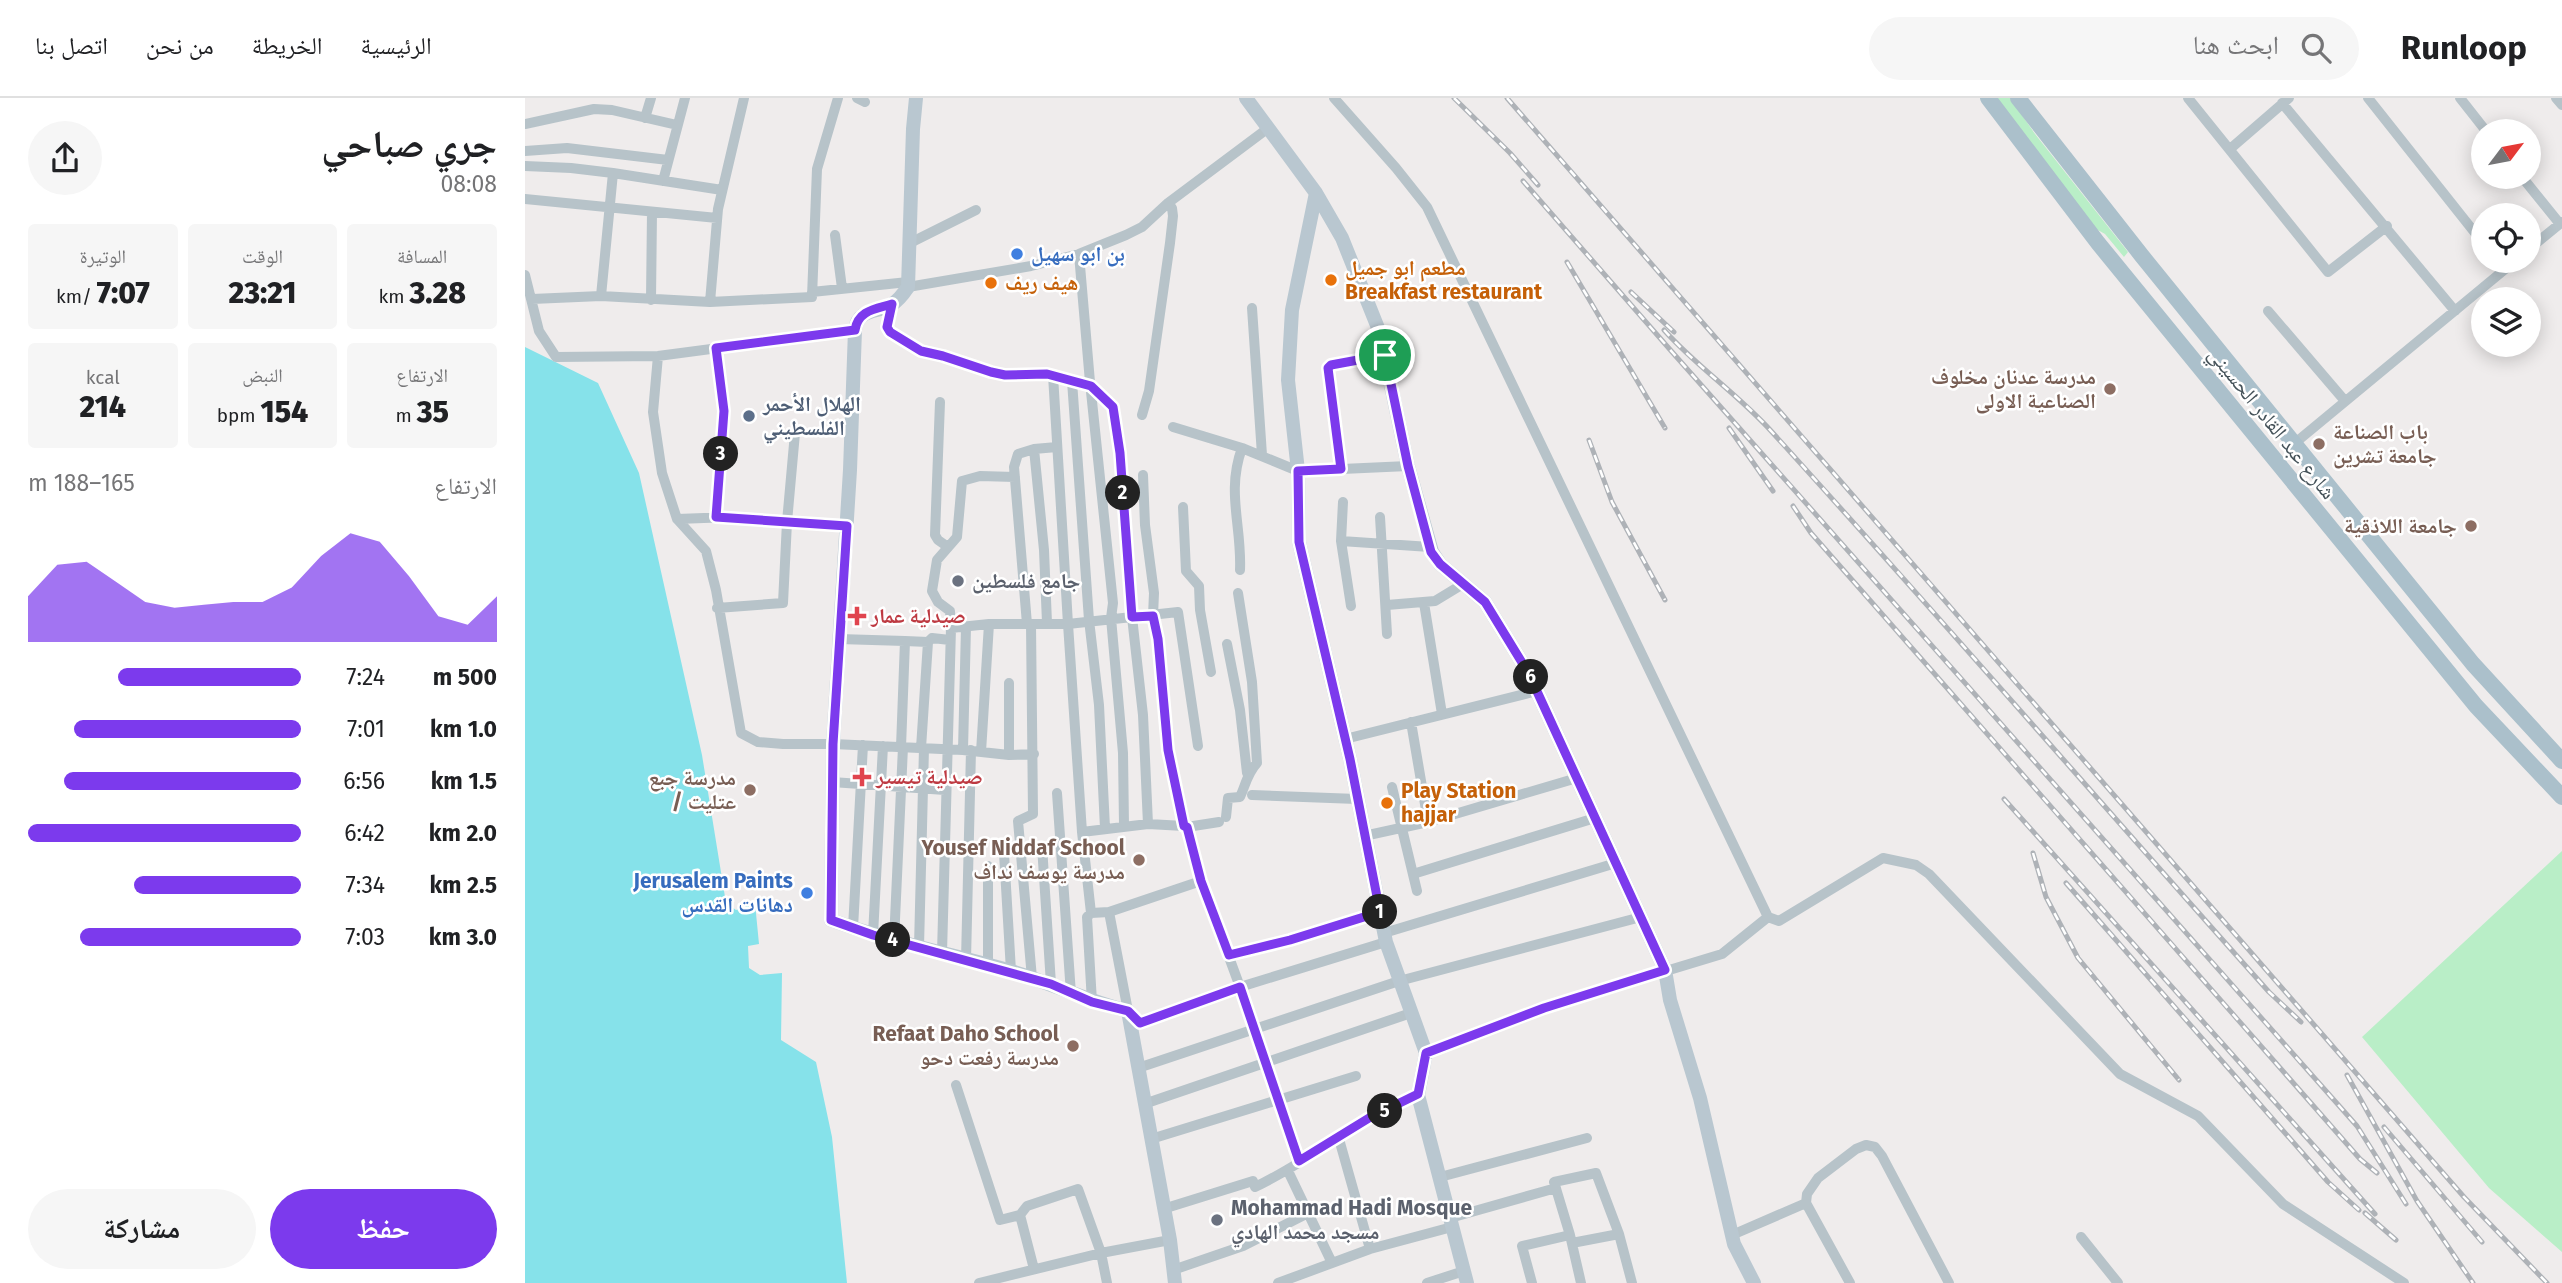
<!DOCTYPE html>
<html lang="ar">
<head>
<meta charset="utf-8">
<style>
  :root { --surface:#fff; --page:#f6f6f6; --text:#202124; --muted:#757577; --line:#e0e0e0; --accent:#7c3aed }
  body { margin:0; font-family:"Fira Sans","Noto Naskh Arabic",sans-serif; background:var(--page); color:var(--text); direction:rtl; height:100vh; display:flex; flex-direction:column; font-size:26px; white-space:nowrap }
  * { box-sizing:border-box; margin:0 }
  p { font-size:23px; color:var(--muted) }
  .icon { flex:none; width:38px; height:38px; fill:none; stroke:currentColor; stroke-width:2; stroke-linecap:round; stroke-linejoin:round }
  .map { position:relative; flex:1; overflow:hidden; direction:ltr }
  .side { display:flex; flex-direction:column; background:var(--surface); width:525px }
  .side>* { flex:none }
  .needle { width:46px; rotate:58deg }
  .fabs { position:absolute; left:1946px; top:21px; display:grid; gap:14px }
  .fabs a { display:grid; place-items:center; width:70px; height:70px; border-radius:50%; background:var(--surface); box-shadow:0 4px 18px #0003; font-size:35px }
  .pin { position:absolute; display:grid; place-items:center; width:60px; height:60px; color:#fff; margin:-30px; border:4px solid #fff; border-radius:50%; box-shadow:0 2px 7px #0007 }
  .km { position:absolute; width:35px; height:35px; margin:-18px; border-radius:50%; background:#222; color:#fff; font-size:19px; line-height:35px; text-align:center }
  .round { display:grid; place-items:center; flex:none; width:74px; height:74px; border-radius:37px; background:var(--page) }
  .overview { display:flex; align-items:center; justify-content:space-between; height:119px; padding:0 28px }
  h1 { font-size:38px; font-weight:800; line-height:52px }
  .stats { display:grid; grid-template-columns:repeat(3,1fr); gap:10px; height:119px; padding:7px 28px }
  .stats div { display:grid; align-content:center; border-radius:7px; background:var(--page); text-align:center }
  .stats b { font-size:30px; font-weight:800 }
  .stats small { font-size:19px; font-weight:400 }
  .stats p { font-size:19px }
  .chart { height:196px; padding:14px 28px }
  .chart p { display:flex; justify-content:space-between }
  .chart svg { width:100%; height:126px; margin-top:7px; fill:var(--accent); opacity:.7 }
  .primary-button { display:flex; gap:14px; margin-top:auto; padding:14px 28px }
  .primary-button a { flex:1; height:80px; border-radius:42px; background:var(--accent); color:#fff; font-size:28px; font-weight:800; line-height:80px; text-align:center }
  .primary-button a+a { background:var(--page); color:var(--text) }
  ul { padding:0 28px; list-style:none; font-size:23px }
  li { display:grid; grid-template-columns:112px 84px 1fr; align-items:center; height:52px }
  li i { height:18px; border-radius:9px; background:var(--accent) }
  header { display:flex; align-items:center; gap:42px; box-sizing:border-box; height:98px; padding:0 35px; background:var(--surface); border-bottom:2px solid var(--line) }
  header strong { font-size:33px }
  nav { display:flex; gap:38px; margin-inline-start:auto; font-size:24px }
  .search { width:490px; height:63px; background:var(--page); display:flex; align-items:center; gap:18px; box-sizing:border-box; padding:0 24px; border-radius:38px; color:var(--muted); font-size:26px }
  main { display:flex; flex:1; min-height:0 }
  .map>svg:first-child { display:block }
</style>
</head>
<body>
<header>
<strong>Runloop</strong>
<div class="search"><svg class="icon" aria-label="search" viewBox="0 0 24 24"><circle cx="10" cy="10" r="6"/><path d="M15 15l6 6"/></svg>ابحث هنا</div>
<nav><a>الرئيسية</a><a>الخريطة</a><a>من نحن</a><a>اتصل بنا</a></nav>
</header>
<main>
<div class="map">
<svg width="2037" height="1185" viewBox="0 0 2037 1185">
  <rect width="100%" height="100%" fill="#efecec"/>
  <path fill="#b9eec7" d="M1471 0H1485L1510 36 1603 154 1599 159 1580 136 1571 131Z
    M2037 753V1154L1964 1090 1837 939Z"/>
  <path fill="#86e2ea" d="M0 249 73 285 114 375 177 657 201 805 211 812 230 805 234 846 223 848 224 870 235 877 257 875 256 942 291 964 307 1039 322 1185H0Z"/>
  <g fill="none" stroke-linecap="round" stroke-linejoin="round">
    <path stroke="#b7c3c9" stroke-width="10" d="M332 0 340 4
      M809 0 871 70 902 109 1243 819
      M1663 0 1803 174 1862 128
      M1843 0 1958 145
      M1935 0 1961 33
      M2031 0 2037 7
      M1757 5 1930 213
      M120 20 126 0
      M0 26 69 11 87 12 152 27
      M1705 51 1764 0
      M0 53 42 50 143 62
      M0 68 46 70 88 75 76 198
      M88 75 197 92
      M1997 79 2035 126
      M138 83 160 0
      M0 101 192 120
      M310 137 317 190
      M385 145 451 112
      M2004 151 2037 124
      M554 156 565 284 588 505 586 520 598 655 599 727
      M0 177 14 233 31 259 133 258 330 232
      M383 189 506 168 554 156 601 137 617 129 643 105 742 31
      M287 194 383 184
      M7 201 76 198 185 204 287 199 292 71 313 0
      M126 202 127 114
      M185 204 193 111 219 0
      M367 206 362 229 365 234 396 253 418 258 466 274 480 277 522 276 566 288 588 309 595 355 607 519 618 617 623 726
      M727 210 737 357
      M1743 213 1820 303
      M191 250 199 313 191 419
      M133 258 128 314 137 375 152 421 181 453 191 492 216 635 233 644 258 646H308L438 652 484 657 509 656
      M528 277 543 526 653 514 673 648
      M547 283 564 522 574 607 580 730
      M415 304 410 437 413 442 423 449
      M617 317 624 293 645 145 648 118 647 110 643 105
      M648 329 717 350 773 373 883 368
      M1770 345 1990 163
      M509 351 519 452 522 525
      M816 371 803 270 805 267 860 257
      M618 377 620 427 629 495 628 518 633 541 643 652 659 728 623 726 557 734 566 815 584 814 676 783
      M818 404 816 443 826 508
      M658 409 661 473 674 488 675 512 686 574
      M855 419 862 536
      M152 421 206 419 262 424 270 335
      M816 443 905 449
      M715 472C717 428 701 394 717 350
      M899 505 917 616
      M862 507 910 503 938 486
      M192 510 258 505 262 424 322 428
      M502 526 489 369 493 356 509 351 532 349
      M506 526 508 716 493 723 507 880
      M426 530 464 526H543L557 734
      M314 541 380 543
      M702 546 715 612 722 675
      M484 585V657
      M886 624 903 724
      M820 641 1012 593
      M376 649 380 543 403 544
      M396 650 403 544 407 540 425 542
      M438 652 441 529
      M456 654 464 526
      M307 684 420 692
      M867 689 892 793
      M532 695 546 896
      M727 697 832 701
      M701 719 703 700 715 699C721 686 722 676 732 665L727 584 713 495
      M659 728 662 729 676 783 715 889 774 1063
      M662 729 694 724
      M839 738 903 724 1052 680
      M517 748 526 886
      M479 755 486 873
      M463 768V868
      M888 776 1070 720
      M584 814 603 913 615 925 715 889 861 844
      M566 815 562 819 567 904
      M328 830 338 647
      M859 835 1091 765
      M348 837 358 648
      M369 843 378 649
      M394 849 399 650
      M417 855 426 530 425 513 413 504 407 493 412 462 432 439 437 383 455 378 490 379
      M704 857 765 843 855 814
      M441 862 446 652
      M901 955 1019 910 1197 856 1243 819 1254 823 1358 760 1391 767 1404 776 1595 976 1673 1018 1758 1106 1879 1185
      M613 970 874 883 1116 819
      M431 987 475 1122 495 1117
      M619 1006 886 915
      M626 1041 831 978
      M814 1041 845 1151
      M763 1073 807 1165
      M915 1079 1062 1040
      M1281 1105 1325 1185
      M638 1111 728 1083 730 1089C770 1070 805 1044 843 1021 859 1012 876 1005 893 997
      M925 1120 1031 1090
      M1207 1137 1281 1105 1282 1096 1293 1080 1331 1051 1341 1047 1350 1049 1357 1058 1424 1185
      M1556 1139 1593 1185
      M1047 1145 1094 1136
      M509 1171 495 1117 502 1108 553 1091 576 1155 582 1185
      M648 1172 718 1148 783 1115
      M454 1185 576 1155 645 1142
      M753 1185 845 1151 927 1129
      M902 1185 939 1173
      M1007 1185 997 1148 1045 1137
      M1056 1185 1045 1137 1029 1084 1071 1075 1094 1136 1107 1185"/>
    <path stroke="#b9c7d0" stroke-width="14" d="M391 0 388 31 383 189C379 195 373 203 366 207 351 215 333 210 330 232L325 372 308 646 306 822C365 844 426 856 486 873 526 885 562 903 603 913L645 1142 650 1185
      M721 0 791 95 817 140 855 235 883 368 907 454 915 466 960 504 1004 576 1140 872 1145 902 1175 1000 1209 1146 1229 1185
      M791 95 767 212 763 282 773 373 774 444 825 661 861 844 901 955 893 997 942 1185"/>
    <path stroke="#abc0cb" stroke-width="16" d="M1463 0 1573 145 1951 608 2037 699
      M1493 0 1617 158 1948 566 2037 663"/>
    <defs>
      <path id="rail" d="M929 0 985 55 1013 87
        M982 0 1939 1099 2022 1185
        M998 83 1148 255 1832 1028 1881 1106
        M1042 164 1140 330
        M1106 194 1149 234
        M1139 232C1172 269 1214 297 1247 334 1415 519 1578 708 1744 894L1776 924
        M1204 330 1248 393
        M1064 342 1087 404 1140 502
        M1268 408 1286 435 1835 1061 1852 1075
        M1479 701 1850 1116
        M1508 755 1521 799 1553 860 1654 982
        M1541 785 1803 1084 1834 1112
        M1822 977 1892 1103 1948 1185
        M1859 1029 1957 1144
        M1840 1115 1871 1142"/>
    </defs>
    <use href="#rail" stroke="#aeb2b7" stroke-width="5"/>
    <use href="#rail" stroke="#fff" stroke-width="2.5" stroke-dasharray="8" stroke-linecap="butt"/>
  </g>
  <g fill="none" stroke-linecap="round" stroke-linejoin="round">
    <defs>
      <path id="route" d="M367 206 362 229 365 234 396 253 418 258 466 274 480 277 522 276 566 288 588 309 595 355 607 519 628 518 633 541 643 652 659 728 662 729 676 783 704 857 765 842 855 814 825 661 774 444 773 373 816 371 803 270 806 267 860 257 883 368 906 454 915 466 960 504 1004 576 1140 872 1019 910 901 955 893 996 844 1020 774 1063 715 889 615 925 603 913 567 904 526 886 348 837 306 822 308 646 322 428 191 419 199 313 191 250 330 232C333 212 351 211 367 206Z"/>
    </defs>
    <use href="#route" stroke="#fff" stroke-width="14"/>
    <use href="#route" stroke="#7c3aed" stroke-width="9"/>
  </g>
  <g fill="#3f7fe0" stroke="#fff" stroke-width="2.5">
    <circle cx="492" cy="156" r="7"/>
    <circle cx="282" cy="795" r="7"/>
  </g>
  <g fill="#e8710a" stroke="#fff" stroke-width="2.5">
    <circle cx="806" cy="182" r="7"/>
    <circle cx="466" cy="185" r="7"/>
    <circle cx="862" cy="705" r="7"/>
  </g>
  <g fill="#8d6e63" stroke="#fff" stroke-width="2.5">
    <circle cx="1585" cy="291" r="7"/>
    <circle cx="1794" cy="346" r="7"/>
    <circle cx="1946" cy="428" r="7"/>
    <circle cx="225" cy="692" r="7"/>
    <circle cx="614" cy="762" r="7"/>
    <circle cx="548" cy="948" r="7"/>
  </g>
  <circle fill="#5c6f8a" stroke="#fff" stroke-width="2.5" cx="224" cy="318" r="7"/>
  <g fill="#6b7280" stroke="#fff" stroke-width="2.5">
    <circle cx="433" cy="483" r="7"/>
    <circle cx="692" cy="1122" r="7"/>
  </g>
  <g fill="#e0444e" stroke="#fff" stroke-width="2.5">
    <path d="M328.5 507.5h7v7h7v7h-7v7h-7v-7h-7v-7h7z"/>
    <path d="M333.5 668.5h7v7h7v7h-7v7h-7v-7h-7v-7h7z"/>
  </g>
  <g text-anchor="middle" stroke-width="5" stroke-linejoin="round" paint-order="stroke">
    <g font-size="21" font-weight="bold" fill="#366cbe" stroke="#fff" text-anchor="start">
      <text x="506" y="163">بن ابو سهيل</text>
      <text x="268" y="790" text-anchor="end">Jerusalem Paints<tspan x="268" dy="24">دهانات القدس</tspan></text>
    </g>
    <g font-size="21" font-weight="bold" fill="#c56008" stroke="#fff" text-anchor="start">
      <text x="820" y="177">مطعم ابو جميل<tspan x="820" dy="24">Breakfast restaurant</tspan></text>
      <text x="480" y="192">هيف ريف</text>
      <text x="876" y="700">Play Station<tspan x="876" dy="24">hajjar</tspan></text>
    </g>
    <g font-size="21" font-weight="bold" fill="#785e54" stroke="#fff" text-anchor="end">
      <text x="1571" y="286">مدرسة عدنان مخلوف<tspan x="1571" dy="24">الصناعية الاولى</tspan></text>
      <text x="1808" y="341" text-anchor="start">باب الصناعة<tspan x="1808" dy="24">جامعة تشرين</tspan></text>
      <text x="1932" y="435">جامعة اللاذقية</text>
      <text x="211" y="687">مدرسة جبع<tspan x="211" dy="24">/ عتليت</tspan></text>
      <text x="600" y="757">Yousef Niddaf School<tspan x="600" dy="24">مدرسة يوسف نداف</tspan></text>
      <text x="534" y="943">Refaat Daho School<tspan x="534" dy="24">مدرسة رفعت دحو</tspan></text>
    </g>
    <g font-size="21" font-weight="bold" fill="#4e5e75" stroke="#fff" text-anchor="start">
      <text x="238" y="313">الهلال الأحمر<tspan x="238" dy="24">الفلسطيني</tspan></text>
    </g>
    <g font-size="21" fill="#455259" stroke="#fff">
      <text transform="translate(1747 325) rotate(51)" y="7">شارع عبد القادر الحسيني</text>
    </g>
    <g font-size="21" font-weight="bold" fill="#5b616d" stroke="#fff" text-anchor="start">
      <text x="447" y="490">جامع فلسطين</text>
      <text x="706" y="1117">Mohammad Hadi Mosque<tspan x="706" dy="24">مسجد محمد الهادي</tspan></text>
    </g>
    <g font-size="21" font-weight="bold" fill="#be3a42" stroke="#fff" text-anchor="start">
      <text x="346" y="525">صيدلية عمار</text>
      <text x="351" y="686">صيدلية تيسير</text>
    </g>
  </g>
</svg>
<div class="fabs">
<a><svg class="needle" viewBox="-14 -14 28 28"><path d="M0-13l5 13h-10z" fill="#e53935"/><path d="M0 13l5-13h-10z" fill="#757577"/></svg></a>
<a><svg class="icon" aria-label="locate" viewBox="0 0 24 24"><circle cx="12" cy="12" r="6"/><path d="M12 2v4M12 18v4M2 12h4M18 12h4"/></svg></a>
<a><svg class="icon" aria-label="layers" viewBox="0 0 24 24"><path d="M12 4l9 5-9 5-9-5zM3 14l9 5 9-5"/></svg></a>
</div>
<div class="pin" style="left:860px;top:257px;background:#1e9e55"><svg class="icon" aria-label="arrive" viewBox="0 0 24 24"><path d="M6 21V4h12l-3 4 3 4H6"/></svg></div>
<b class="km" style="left:855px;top:814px">1</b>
<b class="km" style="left:598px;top:395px">2</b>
<b class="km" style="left:196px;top:356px">3</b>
<b class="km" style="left:368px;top:842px">4</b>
<b class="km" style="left:860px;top:1013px">5</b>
<b class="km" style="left:1006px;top:579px">6</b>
</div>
<section class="side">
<div class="overview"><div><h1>جري صباحي</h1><p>08:08</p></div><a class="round"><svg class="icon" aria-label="share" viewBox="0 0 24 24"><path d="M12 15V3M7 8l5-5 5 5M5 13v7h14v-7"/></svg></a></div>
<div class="stats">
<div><p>المسافة</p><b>3.28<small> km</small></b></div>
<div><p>الوقت</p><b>23:21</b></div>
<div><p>الوتيرة</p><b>7:07<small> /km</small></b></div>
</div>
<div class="stats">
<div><p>الارتفاع</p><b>35<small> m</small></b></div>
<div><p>النبض</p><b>154<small> bpm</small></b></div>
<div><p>kcal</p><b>214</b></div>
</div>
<div class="chart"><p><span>الارتفاع</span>165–188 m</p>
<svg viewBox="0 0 160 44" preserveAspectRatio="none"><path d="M0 44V28L10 17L20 16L30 23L40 30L50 32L60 31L70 30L80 30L90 25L100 14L110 6L120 9L130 21L140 35L150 38L160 28V44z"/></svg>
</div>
<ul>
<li><b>500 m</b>7:24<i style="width:67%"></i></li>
<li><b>1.0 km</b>7:01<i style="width:83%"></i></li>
<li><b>1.5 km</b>6:56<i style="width:87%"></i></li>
<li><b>2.0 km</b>6:42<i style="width:100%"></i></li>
<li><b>2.5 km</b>7:34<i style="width:61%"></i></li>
<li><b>3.0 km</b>7:03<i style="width:81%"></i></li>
</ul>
<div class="primary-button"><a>حفظ</a><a>مشاركة</a></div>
</section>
</main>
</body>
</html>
